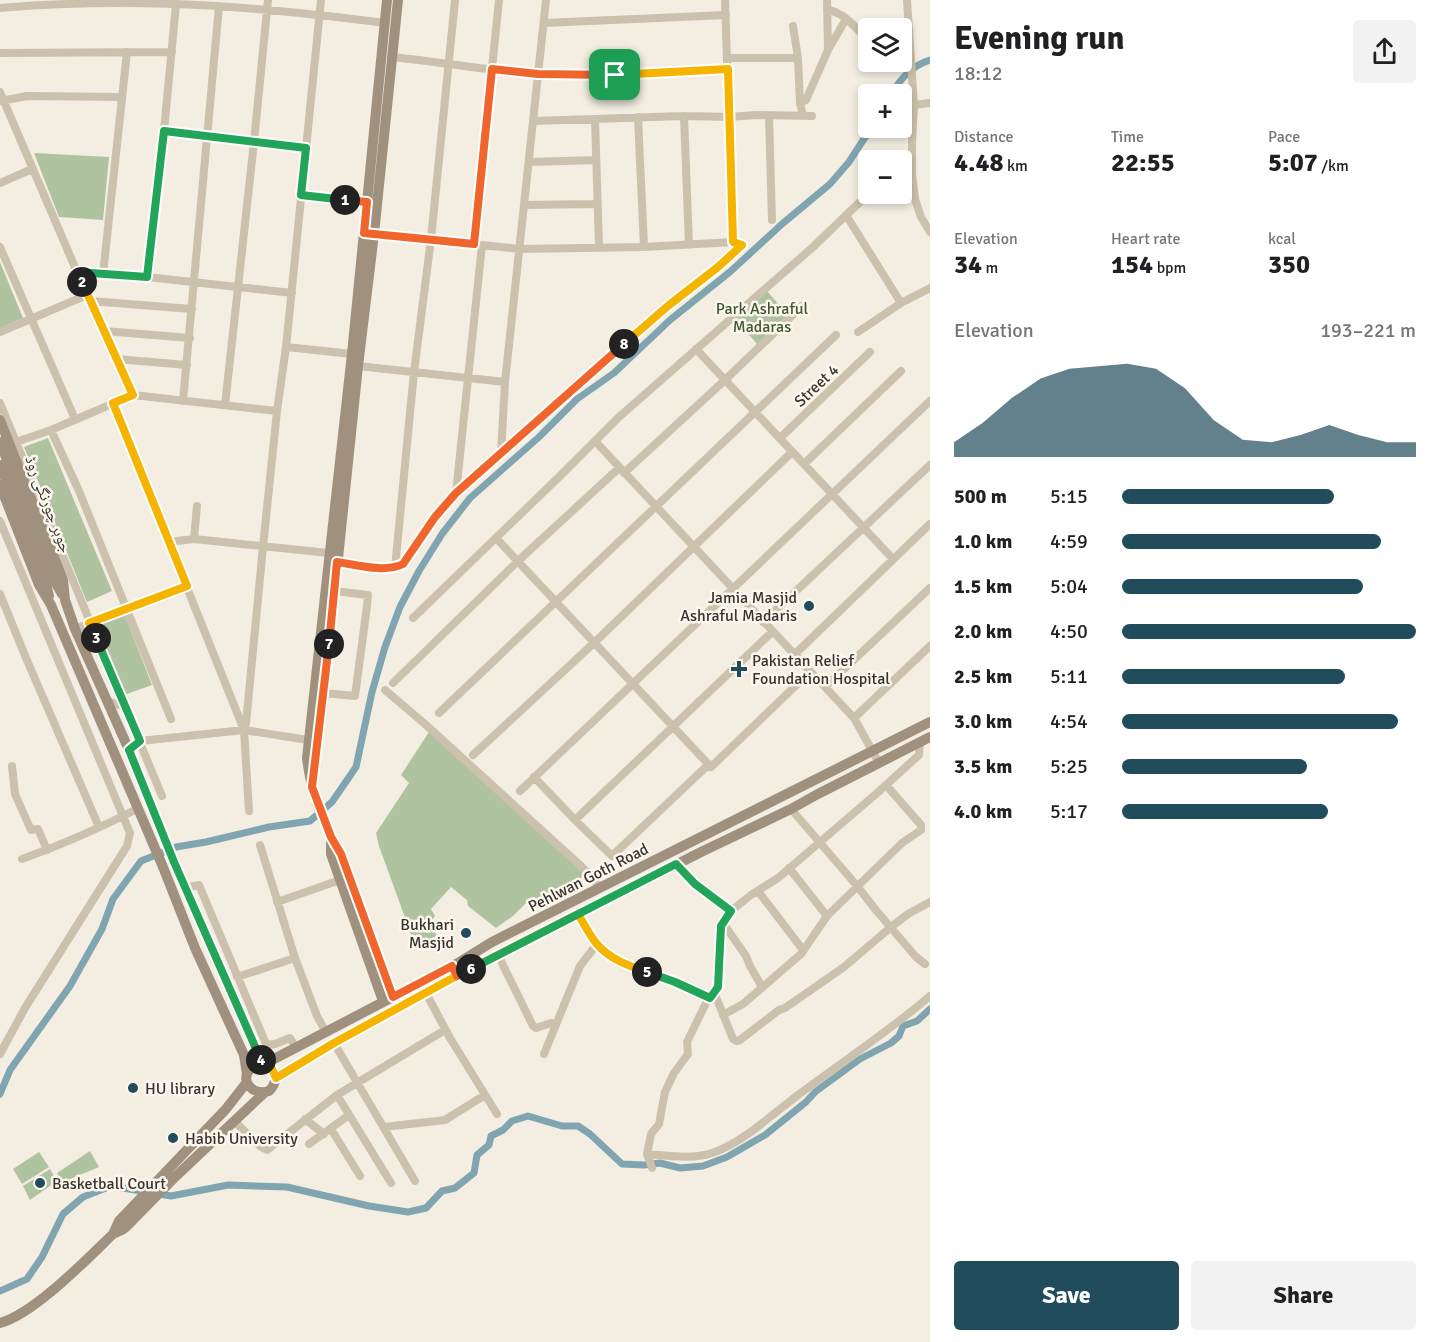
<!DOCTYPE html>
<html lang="en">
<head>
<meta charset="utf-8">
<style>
  :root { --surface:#fff; --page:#f2f2f2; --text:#202124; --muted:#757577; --accent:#204c5c }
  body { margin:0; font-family:Signika,"Noto Naskh Arabic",sans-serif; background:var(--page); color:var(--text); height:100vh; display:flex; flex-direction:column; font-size:22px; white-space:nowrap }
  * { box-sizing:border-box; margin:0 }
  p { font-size:20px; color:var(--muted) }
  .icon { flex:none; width:33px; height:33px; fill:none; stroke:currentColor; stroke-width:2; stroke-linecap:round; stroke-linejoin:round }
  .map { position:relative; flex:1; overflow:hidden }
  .side { display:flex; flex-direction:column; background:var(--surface); width:510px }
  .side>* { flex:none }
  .fabs { position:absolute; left:858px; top:18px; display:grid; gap:12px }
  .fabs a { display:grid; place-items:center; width:54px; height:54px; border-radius:6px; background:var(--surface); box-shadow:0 3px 9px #0003; font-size:30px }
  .pin { position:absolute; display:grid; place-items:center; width:51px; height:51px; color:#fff; margin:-26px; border-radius:12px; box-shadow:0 3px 9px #0006 }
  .km { position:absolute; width:30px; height:30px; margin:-15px; border-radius:50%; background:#222; color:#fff; font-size:16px; line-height:30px; text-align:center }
  .round { display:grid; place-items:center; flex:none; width:63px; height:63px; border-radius:6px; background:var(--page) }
  .overview { display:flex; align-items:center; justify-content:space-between; height:102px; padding:0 24px }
  h1 { font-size:33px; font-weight:700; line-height:45px }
  .figures { display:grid; grid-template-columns:repeat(3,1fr); gap:9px; height:102px; padding:6px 24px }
  .figures div { display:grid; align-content:center }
  .figures b { font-size:26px; font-weight:700 }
  .figures small { font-size:16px; font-weight:400 }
  .figures p { font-size:16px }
  .chart { height:168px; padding:12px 24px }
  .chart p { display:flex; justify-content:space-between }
  .chart svg { width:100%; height:108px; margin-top:6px; fill:var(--accent); opacity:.7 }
  .action { display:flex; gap:12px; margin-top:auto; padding:12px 24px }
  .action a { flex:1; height:69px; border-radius:6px; background:var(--accent); color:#fff; font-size:24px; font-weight:700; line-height:69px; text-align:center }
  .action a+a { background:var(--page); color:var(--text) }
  ul { padding:0 24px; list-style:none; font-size:20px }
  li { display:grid; grid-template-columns:96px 72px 1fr; align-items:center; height:45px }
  li i { height:15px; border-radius:8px; background:var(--accent) }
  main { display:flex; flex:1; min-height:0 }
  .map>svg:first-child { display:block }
</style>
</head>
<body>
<main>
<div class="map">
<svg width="930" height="1342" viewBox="0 0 930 1342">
  <rect width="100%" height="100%" fill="#f3eee1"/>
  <path fill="#b0c3a0" d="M34 153 109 157 103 220 59 217Z
    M0 262 23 318 0 328Z
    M766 290 789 316 758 345 734 318Z
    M48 438 112 591 87 602 24 447Z
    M125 615 152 685 124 695 94 626Z
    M429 732 569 858 585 876 525 904 513 916 496 928 468 906 467 900 451 887 431 909 435 916 428 925 437 935 416 948 379 846 376 833 409 783 401 775Z
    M90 1151 99 1167 63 1182 57 1173Z
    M39 1152 49 1167 22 1184 13 1169Z
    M50 1169 57 1181 30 1200 23 1186Z"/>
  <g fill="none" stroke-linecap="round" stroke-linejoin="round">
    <path stroke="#80a5b0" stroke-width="7" d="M891 94C901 79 912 65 930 60
      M0 1094 10 1070 70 986 102 929 113 899 141 861 176 847 206 842 269 827 310 821 332 802 356 767 372 692 385 647 400 607 419 571 442 534 470 498 539 437 577 399 614 373 670 320 731 271 782 224 830 184 849 162 871 128
      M0 1291 27 1279 42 1257 63 1214 83 1197 111 1186 171 1196 228 1185 287 1187 369 1206 408 1212 426 1208 442 1191 455 1188 474 1173 477 1155 489 1145 491 1136 503 1130 512 1121 528 1116 562 1126H578L590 1134 622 1164 644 1165 660 1163 680 1168 703 1166 727 1157 765 1135 806 1102 815 1092 860 1059 891 1043 899 1036 903 1026 917 1021 930 1009"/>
    <path stroke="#ccc1ac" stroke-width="8" d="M725 0 733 242
      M827 0 828 49
      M907 0 914 105 912 143V174L915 199 921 217 930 232
      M0 8C58 3 116 2 174 4 245 6 315 14 385 23
      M827 10C843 11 858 30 868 40
      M544 23 726 15
      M793 26 798 58 800 103 803 116
      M0 53 172 52
      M392 57C441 62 489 71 538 74 602 77 665 72 728 69
      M727 58H798
      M0 92 77 272 133 395
      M1 101 27 96 121 97
      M800 103 806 100 828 50 846 19
      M914 105 930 103
      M684 116 689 245
      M769 116 772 220
      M638 117 644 247
      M595 119 599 247
      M533 121 684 116 729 117 756 115 812 116
      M164 131 306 148
      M529 162 596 160
      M902 178 912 174
      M0 183 32 169
      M301 195 367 202
      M525 205 597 204
      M846 215 901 303
      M474 244 499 0
      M0 247 75 419
      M77 272 147 277 292 293
      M103 274 127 52
      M147 277 164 131 176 4
      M90 301 192 309
      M104 331 190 338
      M0 332 87 295
      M858 332 901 303 930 288
      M286 347 352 354
      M696 349 893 559
      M117 359 187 365
      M358 366 505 382
      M183 401 219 6
      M0 403 125 707
      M113 403 244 730 249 811
      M225 405 254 142 268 0
      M51 430 79 491 171 719
      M780 438 870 352
      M595 441 854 718 930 646
      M16 442 51 430 133 395 277 411
      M501 453 505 382 546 0
      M804 464 901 371
      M624 473 725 380 802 306
      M456 493 482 245
      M0 521 130 833 127 846 25 1008 0 1054
      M496 538 711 767 810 672
      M194 539 197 506
      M169 542 194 539 329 553
      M337 562C358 565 384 573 403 564L435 517 456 493 669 305 718 267 742 245 733 242 644 247 520 249 370 233
      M395 568 414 372 431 239 455 0
      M0 594 26 658 99 827
      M413 618 560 476 619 417 813 247 862 200 872 194
      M763 622 930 465
      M75 629 187 586
      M794 655 930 524
      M393 683 518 561 619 468
      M825 687 930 588
      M385 690 425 724 581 866 600 887
      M324 693 355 696 367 606 368 595 334 591
      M107 701 125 707 162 796
      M439 713 836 335
      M854 718 879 763
      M244 730 246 723 263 547 277 411 286 347 321 0
      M129 750 140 741 244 730 308 740
      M473 755 595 642 792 452
      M12 766 15 794 31 830 38 829 47 850
      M534 777 575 820 612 856 709 764
      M520 791 930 401
      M791 809 858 887 875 909 916 957 925 964
      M575 820 772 632
      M22 859C61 845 100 828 137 809
      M676 865 695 884 715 897 731 911
      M789 868 827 916
      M185 888 199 885 263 1037 265 1042 269 1045 260 1057
      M758 891 803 950
      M277 902 340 880
      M577 914 597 944 606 952 621 963 675 982 710 998
      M723 923 746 956 750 966 762 987
      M498 955 533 1026 536 1028 551 1023 556 1024
      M295 958 317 1016 326 1032
      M237 977 295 958 260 845
      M714 992 733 1039 736 1041 740 1040 779 1010 785 1008 844 967 891 927 908 914 930 902
      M426 993 450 1038 497 1114
      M723 1015 743 1004 801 954 827 916 902 843 921 830V825L886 785
      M334 1043 415 1181
      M269 1045 275 1044 290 1038 296 1048
      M544 1054 580 966 597 944
      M337 1095 391 1183
      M305 1119 324 1134
      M234 1121 260 1146 267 1150 337 1095 445 1030
      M384 1127 445 1120 485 1095
      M331 1129 360 1176
      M309 1144 349 1115
      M647 1154C669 1156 694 1160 715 1152 743 1142 774 1113 798 1095 842 1062 888 1032 930 996
      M652 1168 647 1154 651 1134 659 1124 665 1092 674 1073 688 1054 687 1042 706 1003 718 987 721 926 731 911 751 895 778 878 876 794 919 755 920 742"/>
    <path stroke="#a0917e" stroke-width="10" d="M387 0 352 354 307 758C311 792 323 825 341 854L393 997
      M0 420 63 580 65 600 75 629 129 750 174 862 263 1064
      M0 442 54 580 62 594
      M0 465 45 580 49 596
      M0 485 39 585 51 605 163 867 195 948 244 1055 247 1074
      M313 781 324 693 358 366 374 234 398 0
      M331 837V854L383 1001
      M263 1064 272 1069C277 1077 276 1084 269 1091 254 1096 239 1082 250 1069 255 1064 267 1062 274 1059L458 963 492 942 930 722
      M276 1078 334 1043 449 980 701 852 791 809 816 795 930 737
      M113 1234 122 1230 126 1227 175 1177 264 1093
      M0 1323C34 1314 87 1259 113 1234L119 1221 226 1109 247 1082"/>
  </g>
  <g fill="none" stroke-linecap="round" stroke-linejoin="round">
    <defs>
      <path id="split-1" d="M345 200 367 202 364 233 474 244 492 69 538 74 615 75"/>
      <path id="split-2" d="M82 282 77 272 147 277 164 131 306 148 301 195 345 200"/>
      <path id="split-3" d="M82 282 133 395 113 403 187 586 89 623 96 638"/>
      <path id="split-4" d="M96 638 140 741 129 750 174 862 261 1060"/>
      <path id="split-5" d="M261 1060 264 1064 272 1069 276 1078 334 1043 449 980 578 914C584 924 589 934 596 943 609 959 629 966 647 972"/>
      <path id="split-6" d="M471 969 676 864 695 884 731 911 721 926 718 987 710 998 675 982 647 972"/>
      <path id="split-7" d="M329 644 312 787 331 837 341 854 393 997 452 966 457 976 471 969"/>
      <path id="split-8" d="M329 644 337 562C358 565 384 573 403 564L435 517 456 493 624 344"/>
      <path id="split-9" d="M615 75 728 69 733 242 742 245 718 267 669 305 624 344"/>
    </defs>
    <use href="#split-1" stroke="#fff" stroke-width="12"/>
    <use href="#split-2" stroke="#fff" stroke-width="12"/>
    <use href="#split-3" stroke="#fff" stroke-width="12"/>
    <use href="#split-4" stroke="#fff" stroke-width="12"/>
    <use href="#split-5" stroke="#fff" stroke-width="12"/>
    <use href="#split-6" stroke="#fff" stroke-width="12"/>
    <use href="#split-7" stroke="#fff" stroke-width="12"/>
    <use href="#split-8" stroke="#fff" stroke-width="12"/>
    <use href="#split-9" stroke="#fff" stroke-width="12"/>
    <use href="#split-1" stroke="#f0652b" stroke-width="8"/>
    <use href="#split-2" stroke="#22a559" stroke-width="8"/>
    <use href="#split-3" stroke="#f5b400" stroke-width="8"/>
    <use href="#split-4" stroke="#22a559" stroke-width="8"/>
    <use href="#split-5" stroke="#f5b400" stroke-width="8"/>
    <use href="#split-6" stroke="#22a559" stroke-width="8"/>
    <use href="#split-7" stroke="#f0652b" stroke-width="8"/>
    <use href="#split-8" stroke="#f0652b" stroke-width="8"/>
    <use href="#split-9" stroke="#f5b400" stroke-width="8"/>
  </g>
  <g fill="#204c5c" stroke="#fbf7ee" stroke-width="2">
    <circle cx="809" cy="606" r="6"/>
    <path d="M736 660h6v6h6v6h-6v6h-6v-6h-6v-6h6z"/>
    <circle cx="466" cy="933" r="6"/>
    <circle cx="133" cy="1088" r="6"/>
    <circle cx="173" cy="1138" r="6"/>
    <circle cx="40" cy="1183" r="6"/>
  </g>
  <g text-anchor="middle" stroke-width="5" stroke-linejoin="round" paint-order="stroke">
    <g font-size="16" fill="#41582f" stroke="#fbf7ee">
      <text x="762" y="314">Park Ashraful<tspan x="762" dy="18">Madaras</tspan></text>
    </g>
    <g font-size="16" fill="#3a332b" stroke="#fbf7ee">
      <text transform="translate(816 385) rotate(-43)" y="6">Street 4</text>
      <text transform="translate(49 504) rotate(69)" y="6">جوہر چورنگی روڈ</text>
      <text transform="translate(588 877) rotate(-27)" y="6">Pehlwan Goth Road</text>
    </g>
    <g font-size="16" fill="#3a332b" stroke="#fbf7ee" text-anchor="start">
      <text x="797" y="603" text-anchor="end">Jamia Masjid<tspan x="797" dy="18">Ashraful Madaris</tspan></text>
      <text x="752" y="666">Pakistan Relief<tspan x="752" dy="18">Foundation Hospital</tspan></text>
      <text x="454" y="930" text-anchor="end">Bukhari<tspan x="454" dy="18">Masjid</tspan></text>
      <text x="145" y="1094">HU library</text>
      <text x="185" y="1144">Habib University</text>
      <text x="52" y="1189">Basketball Court</text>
    </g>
  </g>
</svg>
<div class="fabs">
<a><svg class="icon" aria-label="layers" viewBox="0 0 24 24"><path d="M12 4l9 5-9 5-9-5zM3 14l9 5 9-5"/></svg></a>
<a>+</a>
<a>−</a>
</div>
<div class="pin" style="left:615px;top:75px;background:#1e9e55"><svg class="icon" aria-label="arrive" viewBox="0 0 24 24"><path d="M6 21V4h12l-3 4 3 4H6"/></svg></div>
<b class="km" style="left:345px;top:200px">1</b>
<b class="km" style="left:82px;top:282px">2</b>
<b class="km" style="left:96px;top:638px">3</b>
<b class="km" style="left:261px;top:1060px">4</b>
<b class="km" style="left:647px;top:972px">5</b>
<b class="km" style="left:471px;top:969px">6</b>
<b class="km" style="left:329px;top:644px">7</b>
<b class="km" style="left:624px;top:344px">8</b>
</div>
<section class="side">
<div class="overview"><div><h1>Evening run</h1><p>18:12</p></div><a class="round"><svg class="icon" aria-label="share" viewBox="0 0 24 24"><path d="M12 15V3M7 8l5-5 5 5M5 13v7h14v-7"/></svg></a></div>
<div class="figures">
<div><p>Distance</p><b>4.48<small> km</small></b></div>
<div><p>Time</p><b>22:55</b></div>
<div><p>Pace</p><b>5:07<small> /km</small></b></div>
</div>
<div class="figures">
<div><p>Elevation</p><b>34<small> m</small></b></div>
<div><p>Heart rate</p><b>154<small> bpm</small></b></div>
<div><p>kcal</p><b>350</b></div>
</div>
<div class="chart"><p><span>Elevation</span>193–221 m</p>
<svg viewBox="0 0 160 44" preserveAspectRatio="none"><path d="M0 44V38L10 30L20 20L30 12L40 8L50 7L60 6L70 8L80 16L90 29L100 37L110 38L120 35L130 31L140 35L150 38L160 38V44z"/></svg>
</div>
<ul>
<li><b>500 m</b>5:15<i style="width:72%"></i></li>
<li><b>1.0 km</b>4:59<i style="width:88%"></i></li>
<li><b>1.5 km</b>5:04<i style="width:82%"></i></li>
<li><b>2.0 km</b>4:50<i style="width:100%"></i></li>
<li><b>2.5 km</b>5:11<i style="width:76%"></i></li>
<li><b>3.0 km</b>4:54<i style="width:94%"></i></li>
<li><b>3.5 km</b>5:25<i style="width:63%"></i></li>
<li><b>4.0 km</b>5:17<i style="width:70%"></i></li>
</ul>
<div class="action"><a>Save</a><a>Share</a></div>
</section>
</main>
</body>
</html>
